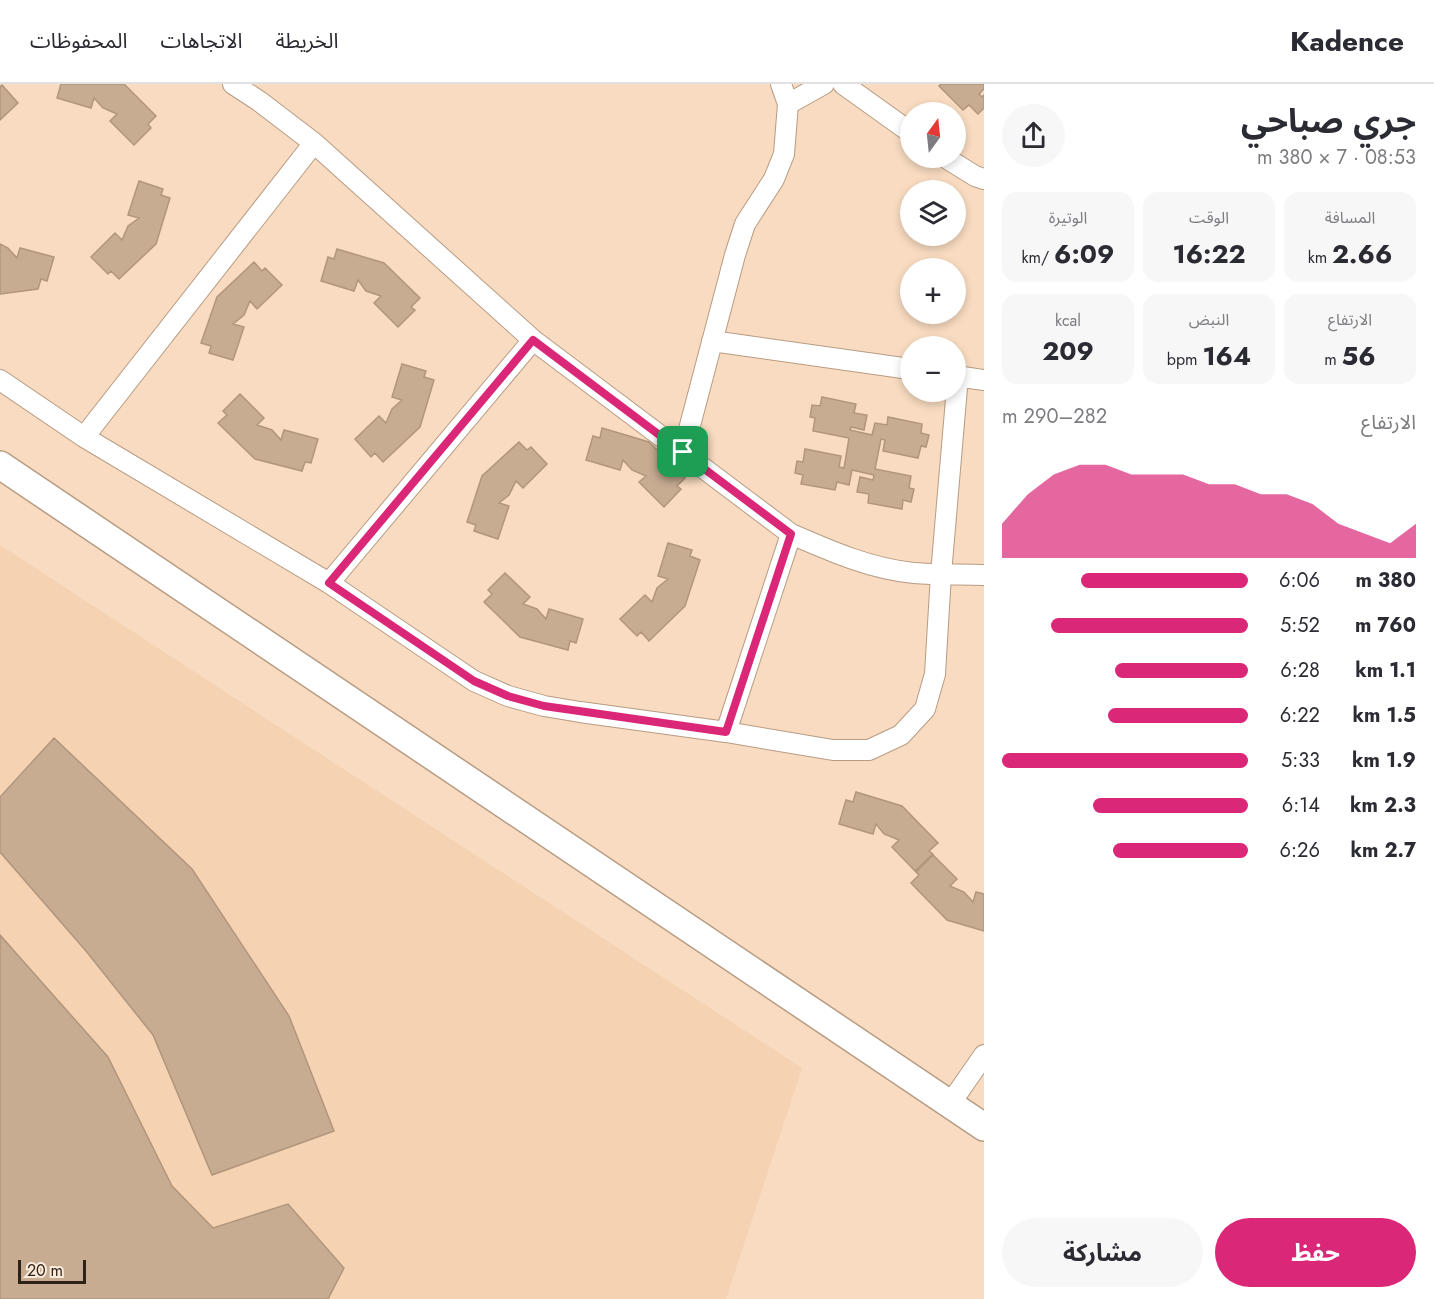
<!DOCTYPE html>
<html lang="ar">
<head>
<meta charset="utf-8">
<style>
  :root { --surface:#fff; --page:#f7f7f7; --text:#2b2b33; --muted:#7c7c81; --line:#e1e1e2; --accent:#db2777 }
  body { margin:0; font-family:Jost,"Noto Sans Arabic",sans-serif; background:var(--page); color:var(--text); direction:rtl; height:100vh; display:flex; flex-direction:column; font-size:22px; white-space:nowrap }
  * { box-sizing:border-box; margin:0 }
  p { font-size:20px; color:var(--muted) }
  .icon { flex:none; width:33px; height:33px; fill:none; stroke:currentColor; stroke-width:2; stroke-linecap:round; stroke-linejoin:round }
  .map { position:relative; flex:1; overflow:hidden; direction:ltr }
  .side { display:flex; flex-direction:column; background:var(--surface); width:450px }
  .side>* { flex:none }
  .needle { width:39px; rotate:15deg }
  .tools { position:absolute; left:900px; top:18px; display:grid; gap:12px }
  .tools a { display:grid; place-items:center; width:66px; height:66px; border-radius:50%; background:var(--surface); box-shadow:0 3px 9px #0003; font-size:30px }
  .scale { position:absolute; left:18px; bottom:15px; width:68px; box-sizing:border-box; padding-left:6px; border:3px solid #2d2218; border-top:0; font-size:16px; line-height:21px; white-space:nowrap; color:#2d2218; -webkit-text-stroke:4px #fceada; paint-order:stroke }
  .pin { position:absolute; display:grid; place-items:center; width:51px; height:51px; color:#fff; margin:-26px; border-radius:12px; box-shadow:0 3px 9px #0006 }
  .round { display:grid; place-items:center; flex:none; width:63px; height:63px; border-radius:32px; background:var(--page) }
  .summary { display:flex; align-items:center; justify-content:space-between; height:102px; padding:0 18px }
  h1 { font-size:33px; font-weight:700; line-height:45px }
  .metrics { display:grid; grid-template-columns:repeat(3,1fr); gap:9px; height:102px; padding:6px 18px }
  .metrics div { display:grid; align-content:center; border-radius:15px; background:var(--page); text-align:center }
  .metrics b { font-size:26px; font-weight:700 }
  .metrics small { font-size:16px; font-weight:400 }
  .metrics p { font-size:16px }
  .chart { height:168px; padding:12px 18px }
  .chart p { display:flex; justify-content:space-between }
  .chart svg { width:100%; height:108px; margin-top:6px; fill:var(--accent); opacity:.7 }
  .primary-button { display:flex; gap:12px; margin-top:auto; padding:12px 18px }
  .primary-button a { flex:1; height:69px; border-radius:36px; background:var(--accent); color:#fff; font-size:24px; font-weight:700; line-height:69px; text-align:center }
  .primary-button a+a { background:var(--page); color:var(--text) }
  ul { padding:0 18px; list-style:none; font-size:20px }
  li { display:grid; grid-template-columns:96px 72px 1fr; align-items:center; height:45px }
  li i { height:15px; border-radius:8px; background:var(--accent) }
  header { display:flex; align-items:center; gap:36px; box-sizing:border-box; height:84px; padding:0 30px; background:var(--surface); border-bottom:2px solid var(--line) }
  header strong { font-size:28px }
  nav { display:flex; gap:33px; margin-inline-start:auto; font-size:21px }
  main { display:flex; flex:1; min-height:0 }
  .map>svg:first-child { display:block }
</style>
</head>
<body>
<header>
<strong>Kadence</strong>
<nav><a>الخريطة</a><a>الاتجاهات</a><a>المحفوظات</a></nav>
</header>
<main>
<section class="side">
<div class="summary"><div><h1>جري صباحي</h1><p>08:53 · 7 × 380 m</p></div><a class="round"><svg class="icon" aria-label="share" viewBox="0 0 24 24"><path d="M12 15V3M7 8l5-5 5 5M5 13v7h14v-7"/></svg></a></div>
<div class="metrics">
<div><p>المسافة</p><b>2.66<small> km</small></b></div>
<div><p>الوقت</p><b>16:22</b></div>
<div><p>الوتيرة</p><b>6:09<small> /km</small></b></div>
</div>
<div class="metrics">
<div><p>الارتفاع</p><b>56<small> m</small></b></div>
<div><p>النبض</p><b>164<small> bpm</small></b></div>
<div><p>kcal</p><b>209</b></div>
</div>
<div class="chart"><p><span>الارتفاع</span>282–290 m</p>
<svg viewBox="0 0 160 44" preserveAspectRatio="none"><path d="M0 44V30L10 18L20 10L30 6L40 6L50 10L60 10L70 10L80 14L90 14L100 18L110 18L120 22L130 30L140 34L150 38L160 30V44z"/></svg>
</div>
<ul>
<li><b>380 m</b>6:06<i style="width:68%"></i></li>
<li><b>760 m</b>5:52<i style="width:80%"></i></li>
<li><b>1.1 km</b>6:28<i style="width:54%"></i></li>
<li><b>1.5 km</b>6:22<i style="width:57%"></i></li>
<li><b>1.9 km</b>5:33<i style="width:100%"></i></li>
<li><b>2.3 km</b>6:14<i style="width:63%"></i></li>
<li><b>2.7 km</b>6:26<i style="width:55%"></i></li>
</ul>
<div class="primary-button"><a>حفظ</a><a>مشاركة</a></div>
</section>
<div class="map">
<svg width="984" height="1215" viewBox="0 0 984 1215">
  <rect width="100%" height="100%" fill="#f8dbc0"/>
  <path fill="#f5d2b1" d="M0 461 802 984 726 1215H0Z"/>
  <path fill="#c7ac92" stroke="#b1967d" stroke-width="1.5" d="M61 0H124L156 32 148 40 151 44 134 61 110 37 117 30 103 24 94 14 91 24 57 14Z
    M941 0H984V5L979 10 982 13 984 11V24L978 30 969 21 963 26 939 2Z
    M2 1 18 19 0 36V3Z
    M139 97 163 105 161 111 170 114 156 160 119 195 111 187 108 190 91 173 115 149 122 156 128 142 139 134 128 131Z
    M0 160 8 164 17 174 20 164 54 173 47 197 41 195 38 205 0 210Z
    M337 165 384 179 420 214 411 223 415 226 398 243 374 219 381 212 366 207 358 196 354 207 321 197 328 173 334 175Z
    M254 178 262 187 265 184 282 201 257 225 250 217 244 231 233 240 244 243 233 276 209 269 211 262 201 259 217 213Z
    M402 280 426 287 424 293 434 296 420 343 383 378 375 369 371 373 355 355 379 332 386 339 392 325 402 316 392 313Z
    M240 310 264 334 257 341 272 346 281 356 284 346 318 355 311 379 305 378 302 387 255 375 218 339 227 331 223 327Z
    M822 313 856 320 854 329 867 331 864 346 851 343 850 346 872 351 875 339 887 341 888 333 922 340 921 349 929 351 926 363 921 362 918 374 883 367 885 356 881 355 875 385 911 392 909 404 914 405 911 418 903 416 902 425 868 419 869 410 857 408 860 393 873 396 874 391 852 386 849 401 837 398 835 406 801 400 803 391 795 389 797 377 803 378 805 365 841 372 839 383 844 384 849 354 813 347 815 334 810 333 812 321 820 322Z
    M602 344 649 358 685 394 677 402 681 405 664 423 639 398 646 392 632 386 623 376 620 386 586 376 593 352 600 354Z
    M519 358 527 366 531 363 547 380 523 404 516 397 509 411 499 419 509 422 498 455 474 447 476 441 467 438 482 392Z
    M668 459 692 466 690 472 700 476 685 522 649 557 641 548 637 552 620 535 645 511 652 518 657 504 668 495 658 492Z
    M505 489 530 513 523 520 537 525 546 535 549 525 583 535 576 559 570 557 568 566 520 553 484 518 492 510 488 506Z
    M54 654 192 785 289 932 334 1047 212 1091 153 951 86 867 0 768V713Z
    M856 708 902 722 938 759 929 767 933 770 915 787 892 763 899 756 884 750 876 740 873 750 839 740 846 716 853 718Z
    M933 771 957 795 950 802 964 808 973 818 976 808 984 810V847L947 836 911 799 919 791 916 788Z
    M0 851 108 973 172 1102 213 1144 288 1120 344 1184 328 1215H0Z"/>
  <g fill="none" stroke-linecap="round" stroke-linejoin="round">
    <defs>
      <path id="minor" d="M233 0 259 17 314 59 533 256 791 450C830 467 871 485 914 489 937 491 961 490 984 491
        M843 0 910 48
        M788 20 824 0
        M946 74 975 92 984 95
        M712 257 910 285
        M956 292 984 296
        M0 296 84 353 329 499 474 597 508 612 544 622 580 628 726 648 833 666H869L901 651 925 625 935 590 941 490 958 292
        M84 353 314 59
        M683 368 735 171 745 140 774 95 784 70 788 20 781 0
        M329 499 533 256
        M726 648 791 450
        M950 1020 984 971"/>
      <path id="secondary" d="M0 381 984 1043"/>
    </defs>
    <use href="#minor" stroke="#b79c83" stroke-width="22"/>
    <use href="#secondary" stroke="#b79c83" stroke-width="30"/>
    <use href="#minor" stroke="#fff" stroke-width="20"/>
    <use href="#secondary" stroke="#fff" stroke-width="27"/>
  </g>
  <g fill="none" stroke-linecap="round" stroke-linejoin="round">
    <defs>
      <path id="route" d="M533 256 791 450 726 648 544 622 508 612 474 597 329 499Z"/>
    </defs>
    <use href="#route" stroke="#fff" stroke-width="12"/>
    <use href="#route" stroke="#db2777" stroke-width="8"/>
  </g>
</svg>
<div class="tools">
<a><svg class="needle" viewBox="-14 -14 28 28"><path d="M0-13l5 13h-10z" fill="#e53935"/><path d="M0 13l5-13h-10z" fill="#7c7c81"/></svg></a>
<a><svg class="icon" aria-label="layers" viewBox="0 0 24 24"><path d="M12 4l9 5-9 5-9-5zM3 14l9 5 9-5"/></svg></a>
<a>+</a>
<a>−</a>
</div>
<div class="scale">20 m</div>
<div class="pin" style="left:683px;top:368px;background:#1e9e55"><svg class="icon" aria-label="arrive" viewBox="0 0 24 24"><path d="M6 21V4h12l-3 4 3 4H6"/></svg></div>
</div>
</main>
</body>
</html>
